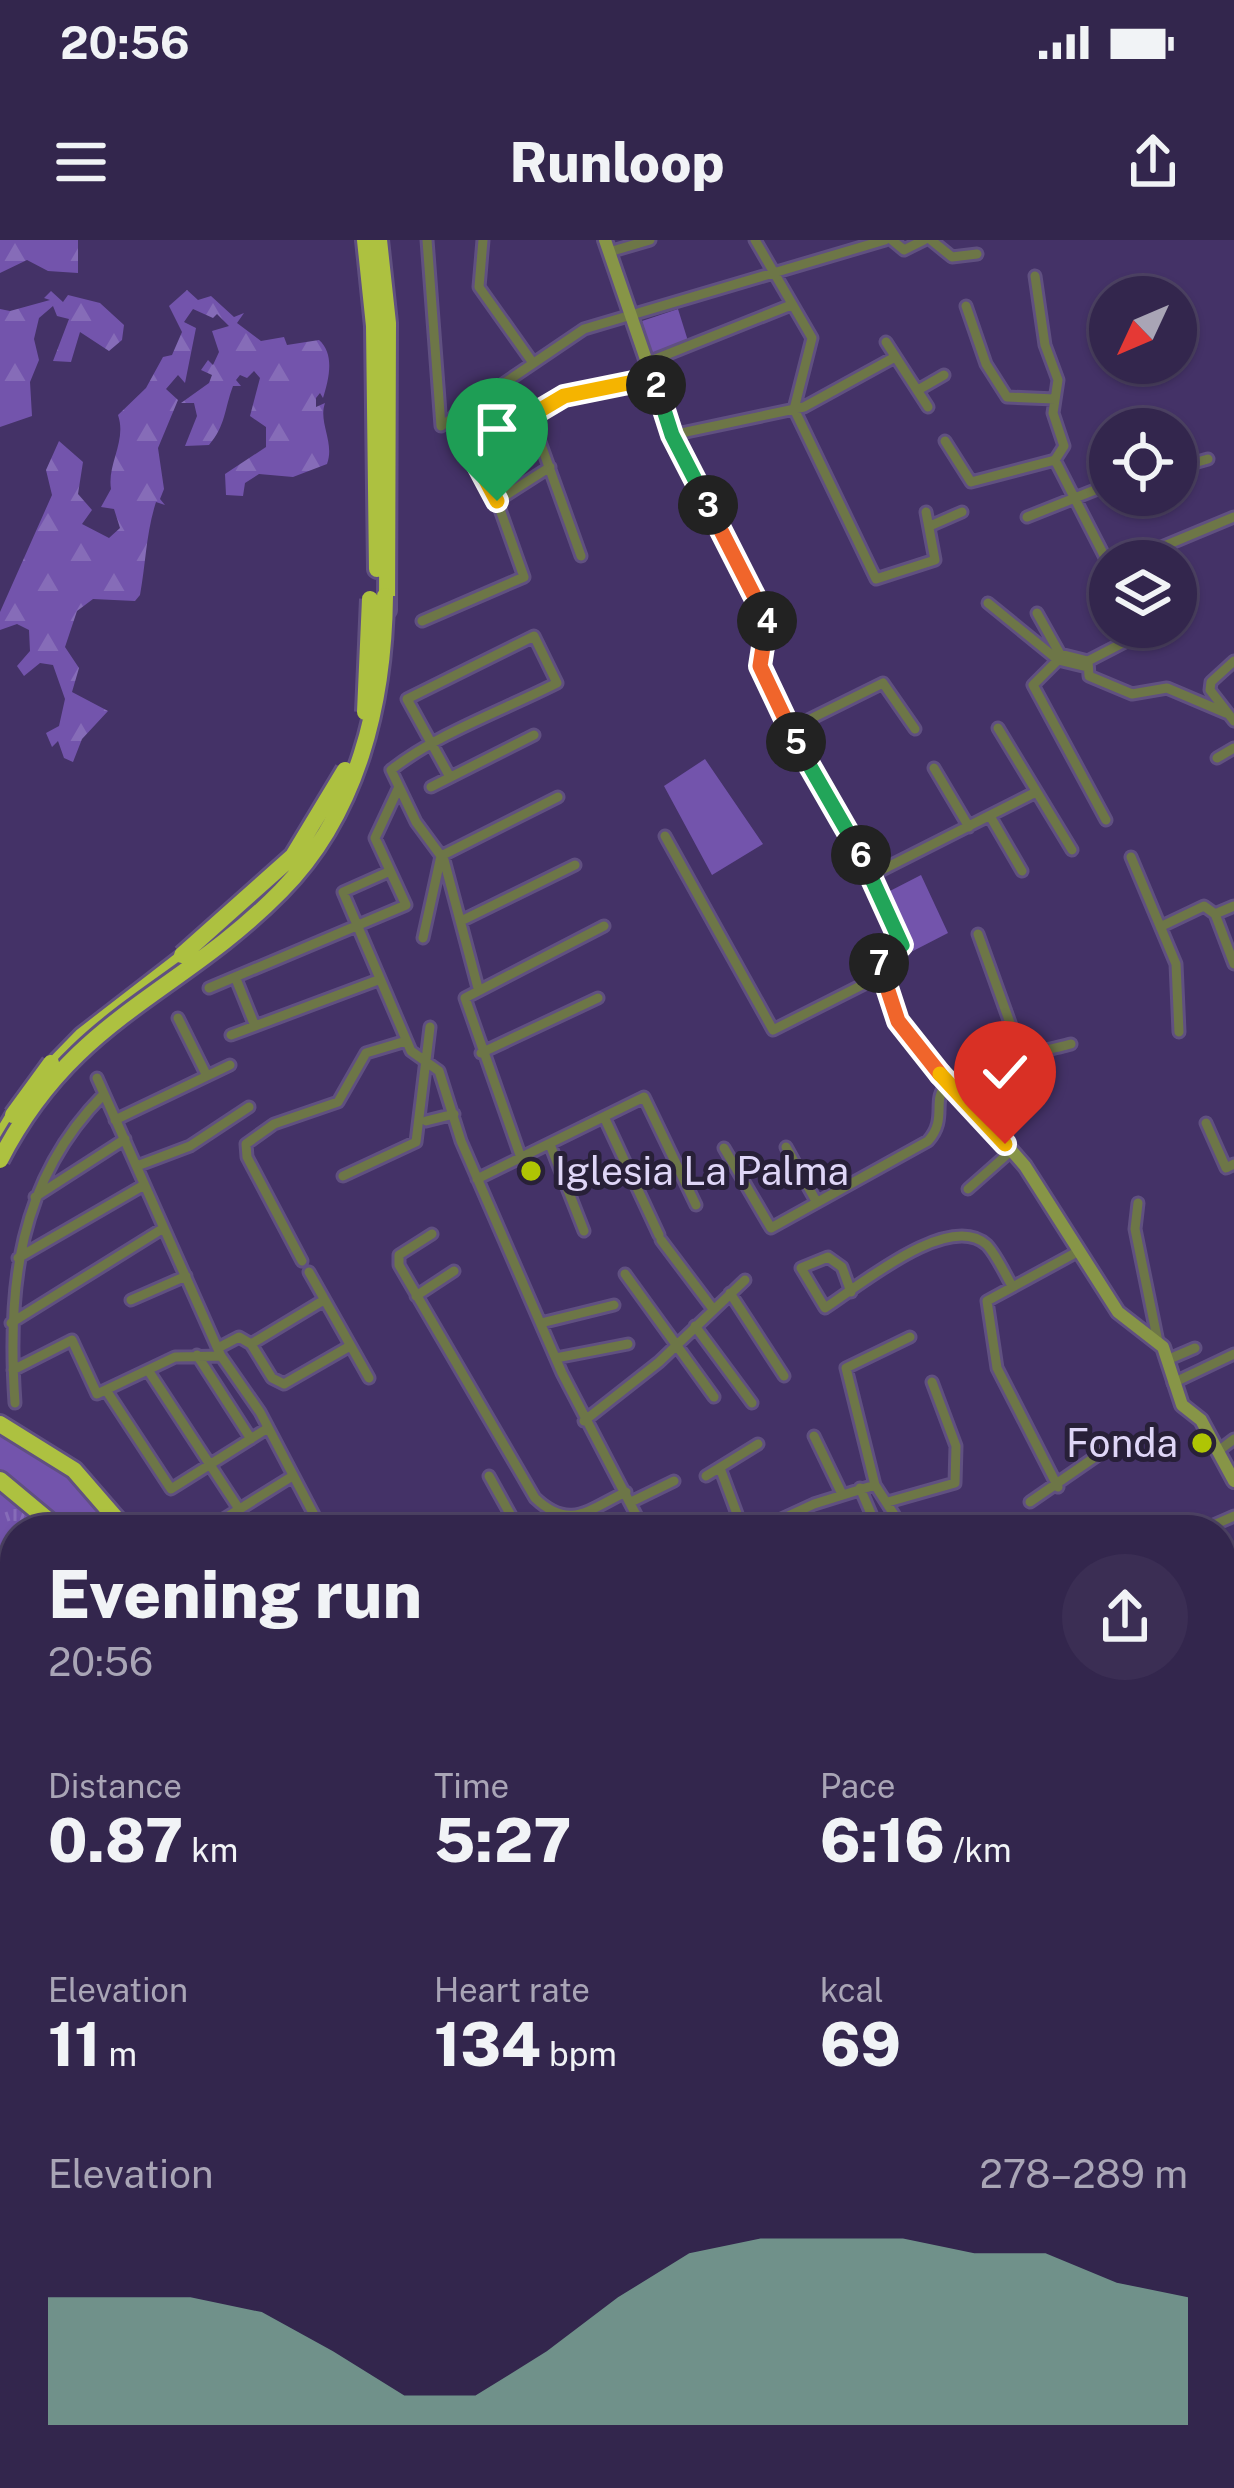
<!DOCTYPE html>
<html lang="en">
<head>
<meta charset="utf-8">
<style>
  :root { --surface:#33264d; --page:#3b2e54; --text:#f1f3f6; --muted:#a9a5b6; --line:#4e4365; --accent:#8abfa5 }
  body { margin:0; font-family:"Public Sans",sans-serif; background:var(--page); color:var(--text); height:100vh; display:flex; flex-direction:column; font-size:45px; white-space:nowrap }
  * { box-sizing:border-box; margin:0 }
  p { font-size:39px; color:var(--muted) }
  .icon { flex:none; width:66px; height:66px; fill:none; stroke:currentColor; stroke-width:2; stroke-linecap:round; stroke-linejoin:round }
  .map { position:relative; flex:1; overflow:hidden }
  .details { position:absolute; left:0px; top:1275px; width:1236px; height:975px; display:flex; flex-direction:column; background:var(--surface); border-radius:48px 48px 0 0; box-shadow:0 3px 9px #0004,0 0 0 3px var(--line) }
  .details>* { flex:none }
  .needle { width:78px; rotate:226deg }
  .fabs { position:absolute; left:1089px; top:36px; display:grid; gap:24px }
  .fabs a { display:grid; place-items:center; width:108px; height:108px; border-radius:50%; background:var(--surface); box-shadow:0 3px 9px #0004,0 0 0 3px var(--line); font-size:60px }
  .pin { position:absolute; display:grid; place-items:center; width:102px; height:102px; color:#fff; margin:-123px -51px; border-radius:50% 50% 50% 0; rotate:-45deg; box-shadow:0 0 12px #0007 }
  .pin .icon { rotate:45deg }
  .km { position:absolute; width:60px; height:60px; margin:-30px; border-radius:50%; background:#222; color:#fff; font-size:33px; line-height:60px; text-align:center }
  .round { display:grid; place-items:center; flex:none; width:126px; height:126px; border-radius:63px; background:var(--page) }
  .head { display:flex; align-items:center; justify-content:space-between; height:204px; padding:0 48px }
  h1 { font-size:66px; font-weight:800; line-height:90px }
  .figures { display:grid; grid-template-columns:repeat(3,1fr); gap:18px; height:204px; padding:12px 48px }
  .figures div { display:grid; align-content:center }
  .figures b { font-size:60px; font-weight:800 }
  .figures small { font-size:33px; font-weight:400 }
  .figures p { font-size:33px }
  .chart { height:336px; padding:24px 48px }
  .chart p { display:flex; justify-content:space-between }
  .chart svg { width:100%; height:216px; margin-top:12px; fill:var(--accent); opacity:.7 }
  .status { display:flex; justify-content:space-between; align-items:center; height:84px; padding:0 60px; background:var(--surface); direction:ltr }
  .status svg { height:33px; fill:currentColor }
  header { display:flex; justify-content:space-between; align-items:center; height:156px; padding:0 48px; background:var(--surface); font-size:54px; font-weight:800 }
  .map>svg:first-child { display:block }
</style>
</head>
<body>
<div class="status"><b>20:56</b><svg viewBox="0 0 49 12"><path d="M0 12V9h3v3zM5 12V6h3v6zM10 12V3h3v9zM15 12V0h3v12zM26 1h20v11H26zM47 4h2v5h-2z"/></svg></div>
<header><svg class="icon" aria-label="menu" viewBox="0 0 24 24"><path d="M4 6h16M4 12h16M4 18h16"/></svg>Runloop<svg class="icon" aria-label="share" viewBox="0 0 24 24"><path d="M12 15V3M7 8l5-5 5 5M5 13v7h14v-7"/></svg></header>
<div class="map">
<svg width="1234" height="2248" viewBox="0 0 1234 2248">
  <defs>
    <pattern id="grass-tufts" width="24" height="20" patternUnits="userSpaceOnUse" patternTransform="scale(3)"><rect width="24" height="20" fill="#7354ac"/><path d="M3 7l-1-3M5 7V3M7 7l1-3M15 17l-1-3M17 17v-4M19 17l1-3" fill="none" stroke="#866cb8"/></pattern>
    <pattern id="forest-firs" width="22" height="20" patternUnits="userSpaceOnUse" patternTransform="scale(3)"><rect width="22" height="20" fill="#7354ac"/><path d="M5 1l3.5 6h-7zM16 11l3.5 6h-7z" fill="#866cb8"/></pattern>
  </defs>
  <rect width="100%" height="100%" fill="#443267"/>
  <path fill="url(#grass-tufts)" d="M0 1251 50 1290H15V1472L0 1416Z"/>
  <path fill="url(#forest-firs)" d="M0 0H78V33L48 31 27 20 0 33Z
    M187 50 198 60 211 56 234 77 244 73 237 83 261 101 284 97 287 105 319 100C335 114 329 139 323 158L320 153 316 158V167L325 163C318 183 335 202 327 224L293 237 259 234 245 243 243 256 226 255 225 234 266 207V187L250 176 260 138 254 131 247 138 240 135 236 140 241 146H233C224 170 226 185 209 205L185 206 197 176 194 163H181L209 143 212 135 201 130 208 120 213 125 219 112 212 91 229 86 217 74 213 78 193 69 184 82 196 88 185 143 178 135 166 149 178 160 158 208 164 249 160 259 165 265 156 262C146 293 146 322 140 355L135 361 93 359 77 371 65 407 79 428 72 452 108 471 82 499 73 522 64 518 58 501 52 507 46 493 59 486 65 459 53 425 40 423 24 436 17 426 30 411 29 390 17 384 0 390V372L52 255 46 230 59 201 83 222 78 254 92 270 82 284 109 298 120 288 114 269 101 267 111 249C107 224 127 201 118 175L146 148 163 117 172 115 182 92 169 66Z
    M51 51 63 62 68 55 100 63 124 85 122 100 109 111 80 92 71 122 53 121 69 79 57 76 53 66 39 78 34 99 39 120 30 142 32 176 0 187V69L10 71 50 60 44 58Z"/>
  <path fill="#7354ac" d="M678 69 688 101 651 114 642 81Z
    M705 519 763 604 712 635 664 546Z
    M921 635 948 693 913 711 886 653Z
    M0 1192C45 1218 86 1243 112 1290H68L48 1268 0 1234Z
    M2 1476 15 1487V1649Z"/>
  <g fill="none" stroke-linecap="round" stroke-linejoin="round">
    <defs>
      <path id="street" d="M427 0 441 186
        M483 0 479 47 533 123
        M755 0 812 98 794 169 876 339 935 320 926 272
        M892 0 904 10 924 0
        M931 0 952 17 977 14
        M609 12 650 0
        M1035 36 1045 105 1058 140 1053 173 1064 206 1055 220 1110 327
        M966 66 986 124 1007 157 1055 159
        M886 102 928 167
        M648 122 791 65
        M918 150 944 135
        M441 186 584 89 885 0
        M535 188 581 316
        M672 195 804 167 895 117
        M945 201 971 242 1055 220
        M471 214 564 156 653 138
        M1176 228 1208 219
        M497 261 550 227
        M1027 277 1110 244
        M930 286 962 272
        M1128 321 1234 277
        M988 363 1058 420
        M1037 373 1060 414 1088 421
        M422 381 524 337 497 261 454 176
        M1143 387 1142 393 1088 421 1089 436 1132 454 1167 448 1226 473
        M1234 421 1211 442 1210 450 1234 481
        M1087 427 1058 420 1033 445 1106 580
        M998 488 1072 610
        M790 489 883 443 915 489
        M1217 518 1234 508
        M934 528 969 587
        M450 537 407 459 534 396 557 443C504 470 438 493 391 530L416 582 444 620 478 748
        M431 547 534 495
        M990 576 1022 631
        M665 596 773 790 880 736
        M1131 617 1176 724 1179 792
        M388 632 343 652 411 811 439 831 461 901 562 1133 644 1290
        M872 635 1036 552
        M1215 674 1234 724
        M1215 674 1234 666
        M463 680 575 625
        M1162 686 1204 666 1215 674
        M978 694 1023 819
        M423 698 441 616 558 557
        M236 739 255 786
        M209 748 406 665 375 598 398 549
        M178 778 207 836
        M231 795 378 740
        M481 813 598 758
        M97 838 221 1116 260 1172 322 1290
        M605 879 659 995
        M115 880 230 825
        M426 881 454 874
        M1206 883 1226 928 1234 924
        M551 907 584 991
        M786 907 816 961
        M724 908 771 988 928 901C947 880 933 862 944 848 963 823 1040 813 1071 804
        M520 915 465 758 604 686
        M137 926 190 906 249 867
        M343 936 416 902 430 787
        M477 939 644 857 696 965
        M968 949 1011 911
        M35 957 125 899
        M1138 963 1135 989 1158 1102
        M432 994 399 1015V1025L535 1258C570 1291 588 1270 626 1252
        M661 1000 713 1069
        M18 1018 144 945
        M302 1021 247 917 246 904 274 884 338 862 366 813 406 801
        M309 1032 369 1138
        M625 1034 714 1157
        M851 1052 842 1027 828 1017 801 1028 825 1068C858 1047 949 970 987 1005 997 1016 1005 1034 1012 1046
        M730 1053 784 1136
        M416 1056 454 1031
        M131 1060 186 1036
        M11 1083 162 989
        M541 1083 614 1065
        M695 1086 752 1163
        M251 1104 272 1138 284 1144 350 1106
        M218 1108 239 1097 251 1104 324 1060
        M197 1115 251 1199
        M556 1118 628 1104
        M1167 1120 1195 1108
        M13 1130 72 1100 97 1154 175 1117 221 1116
        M148 1130 239 1269
        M1173 1143 1234 1114
        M106 1150 171 1249 268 1188
        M15 1163C7 1048 18 941 103 855
        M584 1181 659 1122 745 1040
        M814 1196 842 1254
        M1217 1212 1234 1199
        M720 1228 743 1290
        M489 1236 519 1290
        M706 1236 758 1204
        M1058 1247 997 1128 987 1061 1077 1012
        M860 1248 878 1290
        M631 1262 674 1241
        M888 1262 955 1243 956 1206 932 1142
        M1030 1262 1111 1206
        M952 1289V1290
        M206 1290 291 1237
        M295 1290 314 1278
        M683 1290 696 1285
        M758 1290 814 1264 875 1245
        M904 1290 875 1245 846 1128 910 1097
        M1202 1290 1234 1276
        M1232 1446 1234 1450
        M1221 1489 1234 1478
        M1221 1580 1234 1589
        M1221 1602 1234 1597
        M1221 1804 1234 1790
        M1221 1932 1234 1962
        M1221 2072 1234 2098
        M258 2235 266 2248
        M367 2235 372 2248
        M492 2235 498 2248
        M696 2235 697 2248
        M934 2235 939 2248
        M1173 2235 1179 2248
        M181 2248 189 2235
        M427 2248 459 2235
        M511 2248 529 2235
        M604 2248 615 2235"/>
      <path id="secondary" d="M605 0 672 195 767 380 760 426 809 529 872 635 901 701V711L877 725 898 781 1025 926 1118 1072 1163 1107 1182 1165 1201 1180 1234 1241"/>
      <path id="highway" d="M365 0 374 86 377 329
        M379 0 388 83 387 370
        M43 836 82 796 193 710
        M0 899 20 866
        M0 1184 74 1230 126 1290
        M0 1240 60 1290
        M0 1466 15 1483
        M0 1597 12 1758
        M0 1742 15 1980
        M10 1970 15 2059
        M12 2048 15 2086
        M31 2235 32 2248"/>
    </defs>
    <use href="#street" stroke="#605081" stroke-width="15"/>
    <use href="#secondary" stroke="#605081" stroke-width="18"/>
    <use href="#highway" stroke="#605081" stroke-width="22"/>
    <use href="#street" stroke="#6d7647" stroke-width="9"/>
    <use href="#secondary" stroke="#879547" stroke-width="12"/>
    <use href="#highway" stroke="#adc140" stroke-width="16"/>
    <defs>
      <path id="highway-bridge" d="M365 472 370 359
        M182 715 293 616 345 530
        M13 875 51 823
        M0 920C74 776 179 755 281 651 358 573 384 463 385 356"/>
    </defs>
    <use href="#highway-bridge" stroke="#605081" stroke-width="22" stroke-linecap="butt"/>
    <use href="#highway-bridge" stroke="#adc140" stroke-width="16"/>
  </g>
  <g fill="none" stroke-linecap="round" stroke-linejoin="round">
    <defs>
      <path id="split-1" d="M497 261 472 214 537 172"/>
      <path id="split-2" d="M537 172 564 156 653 138 656 145"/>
      <path id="split-3" d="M656 145 672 195 708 265"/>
      <path id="split-4" d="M708 265 767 381"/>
      <path id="split-5" d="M767 381 760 426 796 502"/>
      <path id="split-6" d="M796 502 861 615"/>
      <path id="split-7" d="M861 615 902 705 879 723"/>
      <path id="split-8" d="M879 723 898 781 940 834"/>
      <path id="split-9" d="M940 834 1005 904"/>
    </defs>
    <use href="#split-1" stroke="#fff" stroke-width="24"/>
    <use href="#split-2" stroke="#fff" stroke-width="24"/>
    <use href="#split-3" stroke="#fff" stroke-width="24"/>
    <use href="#split-4" stroke="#fff" stroke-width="24"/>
    <use href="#split-5" stroke="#fff" stroke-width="24"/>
    <use href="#split-6" stroke="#fff" stroke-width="24"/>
    <use href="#split-7" stroke="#fff" stroke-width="24"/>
    <use href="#split-8" stroke="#fff" stroke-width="24"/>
    <use href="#split-9" stroke="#fff" stroke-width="24"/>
    <use href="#split-1" stroke="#f5b400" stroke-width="15"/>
    <use href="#split-2" stroke="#f5b400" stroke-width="15"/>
    <use href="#split-3" stroke="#22a559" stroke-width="15"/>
    <use href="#split-4" stroke="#f0652b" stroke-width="15"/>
    <use href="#split-5" stroke="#f0652b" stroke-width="15"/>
    <use href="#split-6" stroke="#22a559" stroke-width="15"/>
    <use href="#split-7" stroke="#22a559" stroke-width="15"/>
    <use href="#split-8" stroke="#f0652b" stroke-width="15"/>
    <use href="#split-9" stroke="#f5b400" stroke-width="15"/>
  </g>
  <g fill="#afc504" stroke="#282038" stroke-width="4.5">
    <circle cx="531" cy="931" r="12"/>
    <circle cx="1202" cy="1203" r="12"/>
  </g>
  <g text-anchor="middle" stroke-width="10" stroke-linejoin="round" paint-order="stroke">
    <g font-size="39" fill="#dfd6f7" stroke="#282038" text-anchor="start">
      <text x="555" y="945">Iglesia La Palma</text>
      <text x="1178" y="1217" text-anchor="end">Fonda</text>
    </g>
  </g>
</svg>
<div class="fabs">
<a><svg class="needle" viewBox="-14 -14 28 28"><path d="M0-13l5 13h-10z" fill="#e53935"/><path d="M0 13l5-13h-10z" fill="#a9a5b6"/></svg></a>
<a><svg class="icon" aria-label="locate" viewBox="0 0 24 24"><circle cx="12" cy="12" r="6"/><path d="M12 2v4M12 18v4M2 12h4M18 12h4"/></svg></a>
<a><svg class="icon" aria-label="layers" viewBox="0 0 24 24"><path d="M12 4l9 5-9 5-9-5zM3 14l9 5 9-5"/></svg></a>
</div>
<div class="pin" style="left:497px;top:261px;background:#1e9e55"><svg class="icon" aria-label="arrive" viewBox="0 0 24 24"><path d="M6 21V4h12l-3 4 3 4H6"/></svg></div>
<div class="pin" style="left:1005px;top:904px;background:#d93025"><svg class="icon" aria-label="check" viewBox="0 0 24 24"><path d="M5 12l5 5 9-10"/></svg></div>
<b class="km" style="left:656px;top:145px">2</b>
<b class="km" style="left:708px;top:265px">3</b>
<b class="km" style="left:767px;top:381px">4</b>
<b class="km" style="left:796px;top:502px">5</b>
<b class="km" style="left:861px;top:615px">6</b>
<b class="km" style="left:879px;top:723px">7</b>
<section class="details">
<div class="head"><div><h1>Evening run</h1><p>20:56</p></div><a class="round"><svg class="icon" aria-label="share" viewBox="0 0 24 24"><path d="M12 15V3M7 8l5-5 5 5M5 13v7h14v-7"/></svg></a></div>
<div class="figures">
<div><p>Distance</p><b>0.87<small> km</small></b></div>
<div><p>Time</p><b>5:27</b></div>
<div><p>Pace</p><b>6:16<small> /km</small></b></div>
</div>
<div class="figures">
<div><p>Elevation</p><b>11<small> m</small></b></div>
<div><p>Heart rate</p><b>134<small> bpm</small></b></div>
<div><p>kcal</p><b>69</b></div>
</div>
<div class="chart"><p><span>Elevation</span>278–289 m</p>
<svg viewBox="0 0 160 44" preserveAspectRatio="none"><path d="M0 44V18L10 18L20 18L30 21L40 29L50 38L60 38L70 29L80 18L90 9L100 6L110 6L120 6L130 9L140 9L150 15L160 18V44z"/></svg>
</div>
</section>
</div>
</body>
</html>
